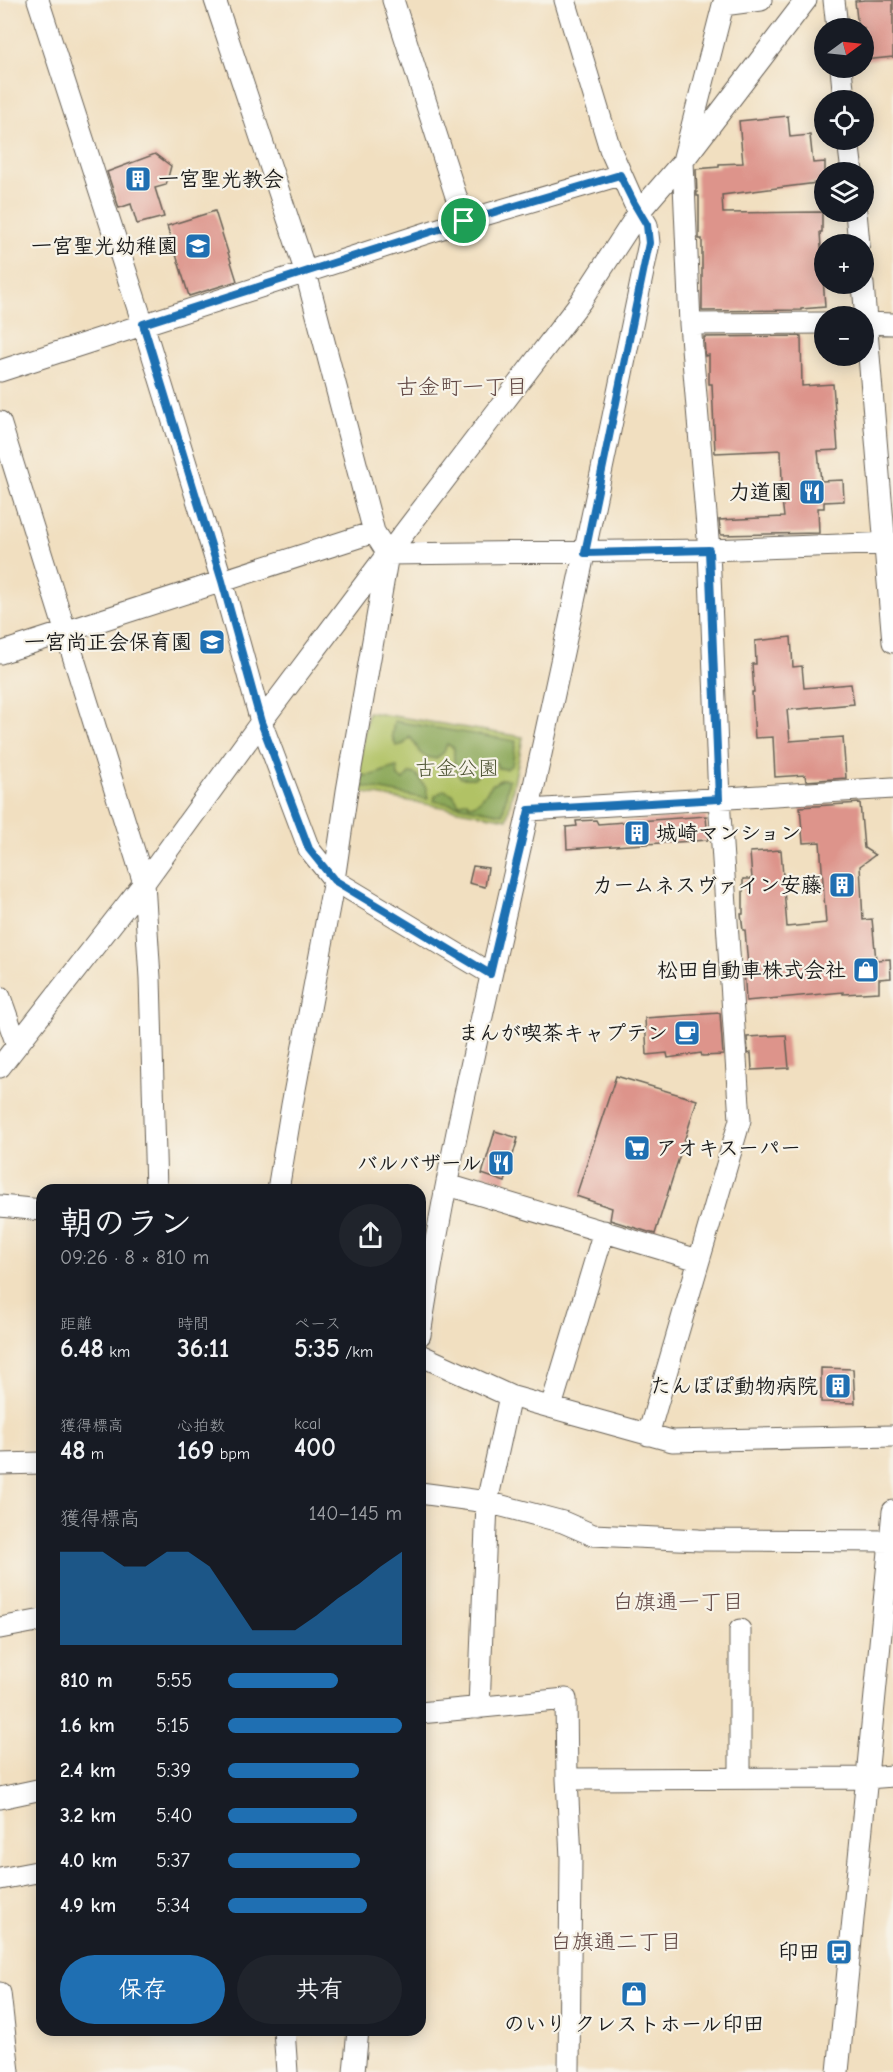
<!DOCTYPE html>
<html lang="ja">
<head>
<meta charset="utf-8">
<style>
  :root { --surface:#171b24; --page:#20242c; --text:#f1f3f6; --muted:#9ea1a6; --accent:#1f6fb2 }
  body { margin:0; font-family:"Comic Neue","Klee One",sans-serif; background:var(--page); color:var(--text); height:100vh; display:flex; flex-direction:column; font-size:22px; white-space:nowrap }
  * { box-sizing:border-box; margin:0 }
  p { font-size:20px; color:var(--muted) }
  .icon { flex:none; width:33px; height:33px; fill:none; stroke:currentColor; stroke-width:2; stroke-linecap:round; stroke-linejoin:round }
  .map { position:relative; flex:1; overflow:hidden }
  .sheet { position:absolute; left:36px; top:1184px; width:390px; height:852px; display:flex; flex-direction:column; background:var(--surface); border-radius:18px; box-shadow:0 3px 15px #0003 }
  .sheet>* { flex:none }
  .needle { width:39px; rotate:75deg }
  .tools { position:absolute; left:814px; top:18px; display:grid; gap:12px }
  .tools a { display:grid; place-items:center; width:60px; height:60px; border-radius:50%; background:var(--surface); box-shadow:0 3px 15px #0003; font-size:30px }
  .pin { position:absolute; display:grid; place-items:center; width:51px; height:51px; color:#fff; margin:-26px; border:3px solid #fff; border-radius:50%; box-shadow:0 2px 6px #0007 }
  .round { display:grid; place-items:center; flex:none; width:63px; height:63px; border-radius:32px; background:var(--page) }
  .summary { display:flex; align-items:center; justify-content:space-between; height:102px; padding:0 24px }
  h1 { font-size:33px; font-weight:700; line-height:45px }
  .stats { display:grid; grid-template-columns:repeat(3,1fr); gap:9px; height:102px; padding:6px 24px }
  .stats div { display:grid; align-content:center }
  .stats b { font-size:26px; font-weight:700 }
  .stats small { font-size:16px; font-weight:400 }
  .stats p { font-size:16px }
  .chart { height:168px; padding:12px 24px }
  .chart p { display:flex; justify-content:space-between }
  .chart svg { width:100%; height:108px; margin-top:6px; fill:var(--accent); opacity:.7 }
  .cta { display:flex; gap:12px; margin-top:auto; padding:12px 24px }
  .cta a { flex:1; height:69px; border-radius:36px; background:var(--accent); color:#fff; font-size:24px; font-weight:700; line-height:69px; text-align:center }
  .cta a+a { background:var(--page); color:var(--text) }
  ul { padding:0 24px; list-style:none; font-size:20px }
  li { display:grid; grid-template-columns:96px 72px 1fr; align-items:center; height:45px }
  li i { height:15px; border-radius:8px; background:var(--accent) }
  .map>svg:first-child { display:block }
</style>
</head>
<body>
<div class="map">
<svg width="893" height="2072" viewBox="0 0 893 2072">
  <rect width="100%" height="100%" fill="#f7f3e8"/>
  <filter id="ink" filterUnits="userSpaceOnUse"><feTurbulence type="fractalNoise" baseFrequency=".0167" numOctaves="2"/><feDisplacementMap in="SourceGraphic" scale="12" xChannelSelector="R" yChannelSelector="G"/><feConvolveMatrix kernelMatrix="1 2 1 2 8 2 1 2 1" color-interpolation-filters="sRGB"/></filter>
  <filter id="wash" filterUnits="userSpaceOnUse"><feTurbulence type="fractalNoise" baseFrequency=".008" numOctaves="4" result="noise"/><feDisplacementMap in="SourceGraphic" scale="24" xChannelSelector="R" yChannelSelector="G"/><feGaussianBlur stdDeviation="1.35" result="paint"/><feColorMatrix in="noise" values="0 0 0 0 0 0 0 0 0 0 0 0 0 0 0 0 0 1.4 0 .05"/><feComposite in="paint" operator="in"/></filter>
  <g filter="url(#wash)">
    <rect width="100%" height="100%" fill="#f1dfc0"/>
    <path fill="#b1c265" stroke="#666f40" stroke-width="1.5" d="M368 712 523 737 507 819 354 791Z"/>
    <path fill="#8ca85a" stroke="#54623b" stroke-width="1.5" d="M394 721 516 741 512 765 506 769 498 768 496 763H491L474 778H461C454 770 453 759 454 748L447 744 444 752 436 759C414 755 422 751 410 737L404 744 396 746 392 736Z
      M397 767 398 777 403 780 410 773 416 774 426 788 428 799 360 786 362 775C372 778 385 769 397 767Z
      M502 779 509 780 503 814 434 801 435 796 444 790 453 794 459 804 467 801 469 805C482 804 485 792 493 784 493 784 502 779 502 779Z"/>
    <g id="blocks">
      <path fill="#dd948b" d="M865 0H893V57L864 60V28H858L855 1Z
        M788 116 790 137 810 135 813 163 825 162V182L722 195 723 213 822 212V232H820L825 307 801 309V310L702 311V239H699V196H697L696 169 719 167V164L743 163 739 121Z
        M155 154 171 166 166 185 155 188 164 217 137 224 131 204 119 208 107 172Z
        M215 211 237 281 189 296 167 226Z
        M801 336 802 386 833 384 838 450 818 451 821 481 843 480 844 501 824 502V508H818L819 533 721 535 719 520 784 517 780 483H782L781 450 715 453 712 384H709V355L705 356 704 337Z
        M791 637 793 667 802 666 804 688 851 684 854 704 787 710 790 741 843 737 846 778 806 781 805 775 775 777 773 737 755 738 752 692H754L752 664H756L755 641Z
        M860 803 864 848 875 855 860 866 863 920 872 919 876 960 890 959 891 978 879 979V992L843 994V992L746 1001 744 966H748L745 930H743L741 914H743V879H752L750 852 781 850 787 927 826 923 820 842 803 843 800 807Z
        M706 816 708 840 567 849 566 827 577 826 576 821 596 820 598 824Z
        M473 866 488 868 485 887 469 883Z
        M720 1013 723 1055 702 1056 701 1053 668 1058 667 1053 647 1055 645 1018Z
        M786 1035 789 1068 752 1070 751 1053 748 1054 747 1037Z
        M616 1076 697 1100 655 1234 610 1220 612 1208 576 1196Z
        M495 1131 518 1138 505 1182 482 1174Z
        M821 1368 853 1369 855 1403 821 1402Z"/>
    </g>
  </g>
  <g filter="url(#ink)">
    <use href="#blocks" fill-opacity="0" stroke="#676055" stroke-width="1.5"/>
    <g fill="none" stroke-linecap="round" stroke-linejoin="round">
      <defs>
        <path id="minor" d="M38 0 143 324 222 581 261 722 309 849 334 880 491 974
          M215 0 306 273 374 532 388 554 347 791 334 880 292 1105 278 1190
          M393 0 464 221
          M806 0 683 161 639 212 581 301 388 554 709 550 893 543
          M834 0 837 28
          M841 68 844 100
          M848 140 852 172
          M856 212 859 244
          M863 284 893 642
          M864 323 893 324
          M690 324 825 323
          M0 371 464 221 620 175
          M0 422 144 883 150 978 156 1190
          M0 653 374 532
          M529 810 893 788
          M0 997 17 1045
          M0 1067 144 883 261 722 385 557
          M448 1185 698 1260
          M0 1206 42 1210
          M420 1335C447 1158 490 983 529 808 571 620 610 432 649 243L647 225 634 203 610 149 565 0
          M420 1355 510 1396 672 1441 893 1436
          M551 1407 604 1231
          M648 1435 740 1120 719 799 709 550 690 324 683 161 723 5 761 0
          M0 1464 42 1463
          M420 1493 487 1502 563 1522 593 1535 699 1540 893 1541
          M0 1628 42 1620
          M479 1708 487 1502 510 1396
          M420 1713 566 1699 567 1779 571 1858 569 2072
          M740 1778V1630
          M567 1779 867 1778 893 1776
          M0 1798 42 1789
          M0 1879 42 1871
          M0 1993 9 2072
          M284 2030 287 2072
          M354 2072 358 2030
          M838 2072 893 1511"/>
      </defs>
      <use href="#minor" stroke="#676055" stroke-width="23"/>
      <use href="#minor" stroke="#fff" stroke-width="21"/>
    </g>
  </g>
  <g fill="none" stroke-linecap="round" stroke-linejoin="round" filter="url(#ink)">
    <defs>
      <path id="route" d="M620 175 634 203 647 225 649 243 585 553 709 550 719 799 529 810 490 974 334 880 309 849 261 722 222 581 143 324 464 221Z"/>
    </defs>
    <use href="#route" stroke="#fff" stroke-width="12"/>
    <use href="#route" stroke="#1f6fb2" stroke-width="8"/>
  </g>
  <defs>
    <symbol id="building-square" viewBox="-11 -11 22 22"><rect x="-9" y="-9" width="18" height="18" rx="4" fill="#1f6fb2" stroke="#f7f3e8"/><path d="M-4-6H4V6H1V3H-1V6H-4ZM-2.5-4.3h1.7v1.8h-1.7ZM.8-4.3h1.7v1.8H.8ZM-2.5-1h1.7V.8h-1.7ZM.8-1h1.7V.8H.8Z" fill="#fff"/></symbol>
    <symbol id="school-square" viewBox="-11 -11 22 22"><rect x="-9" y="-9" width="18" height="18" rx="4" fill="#1f6fb2" stroke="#f7f3e8"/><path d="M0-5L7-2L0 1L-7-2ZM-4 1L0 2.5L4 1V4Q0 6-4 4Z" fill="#fff"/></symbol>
    <symbol id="restaurant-square" viewBox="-11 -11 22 22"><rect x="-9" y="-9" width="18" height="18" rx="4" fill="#1f6fb2" stroke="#f7f3e8"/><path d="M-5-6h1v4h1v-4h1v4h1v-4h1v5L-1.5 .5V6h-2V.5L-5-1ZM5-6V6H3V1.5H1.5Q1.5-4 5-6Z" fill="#fff"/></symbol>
    <symbol id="shop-square" viewBox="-11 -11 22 22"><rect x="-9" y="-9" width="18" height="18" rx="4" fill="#1f6fb2" stroke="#f7f3e8"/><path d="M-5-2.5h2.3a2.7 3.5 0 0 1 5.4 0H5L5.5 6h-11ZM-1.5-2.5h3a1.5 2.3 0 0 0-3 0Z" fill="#fff"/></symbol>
    <symbol id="cafe-square" viewBox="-11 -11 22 22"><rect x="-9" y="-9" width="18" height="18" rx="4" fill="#1f6fb2" stroke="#f7f3e8"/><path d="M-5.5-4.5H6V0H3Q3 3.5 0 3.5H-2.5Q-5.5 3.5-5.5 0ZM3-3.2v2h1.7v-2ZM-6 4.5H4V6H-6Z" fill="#fff"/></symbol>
    <symbol id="supermarket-square" viewBox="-11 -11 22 22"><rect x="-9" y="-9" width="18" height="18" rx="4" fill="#1f6fb2" stroke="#f7f3e8"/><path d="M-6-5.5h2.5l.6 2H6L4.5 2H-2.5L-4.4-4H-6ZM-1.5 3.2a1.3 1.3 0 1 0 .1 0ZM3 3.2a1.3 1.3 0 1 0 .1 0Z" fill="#fff"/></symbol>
    <symbol id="bus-square" viewBox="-11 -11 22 22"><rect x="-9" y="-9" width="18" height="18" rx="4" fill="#1f6fb2" stroke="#f7f3e8"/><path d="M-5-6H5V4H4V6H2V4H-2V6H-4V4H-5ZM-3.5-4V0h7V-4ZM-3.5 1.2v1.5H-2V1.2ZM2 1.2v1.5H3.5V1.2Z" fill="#fff"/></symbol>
  </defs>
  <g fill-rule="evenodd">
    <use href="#building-square" x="123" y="164" width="30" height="30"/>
    <use href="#school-square" x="183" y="231" width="30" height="30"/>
    <use href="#restaurant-square" x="797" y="477" width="30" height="30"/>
    <use href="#school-square" x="197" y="627" width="30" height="30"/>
    <use href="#building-square" x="622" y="818" width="30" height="30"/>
    <use href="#building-square" x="827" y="870" width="30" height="30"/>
    <use href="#shop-square" x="851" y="955" width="30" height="30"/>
    <use href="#cafe-square" x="672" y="1018" width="30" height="30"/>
    <use href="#supermarket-square" x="622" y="1133" width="30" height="30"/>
    <use href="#restaurant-square" x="486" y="1148" width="30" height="30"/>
    <use href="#building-square" x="823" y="1371" width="30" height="30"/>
    <use href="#bus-square" x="824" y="1937" width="30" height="30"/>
    <use href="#shop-square" x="619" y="1979" width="30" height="30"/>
  </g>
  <g text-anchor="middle" stroke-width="4.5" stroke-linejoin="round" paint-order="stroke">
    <g font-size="21" font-weight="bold" fill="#1c1c1c" stroke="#f7f3e8" text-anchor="end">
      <text x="158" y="186" text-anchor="start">一宮聖光教会</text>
      <text x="178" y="253">一宮聖光幼稚園</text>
      <text x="792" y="499">力道園</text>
      <text x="192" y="649">一宮尚正会保育園</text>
      <text x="656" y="840" text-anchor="start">城崎マンション</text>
      <text x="822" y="892">カームネスヴァイン安藤</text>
      <text x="846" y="977">松田自動車株式会社</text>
      <text x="668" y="1040">まんが喫茶キャプテン</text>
      <text x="656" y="1155" text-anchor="start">アオキスーパー</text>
      <text x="482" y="1170">バルバザール</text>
      <text x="818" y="1393">たんぽぽ動物病院</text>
      <text x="820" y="1959">印田</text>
      <text x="634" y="2031" text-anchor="middle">のいり クレストホール印田</text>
    </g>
    <g font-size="21" fill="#505636" stroke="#f7f3e8">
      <text x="457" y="775">古金公園</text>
    </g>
    <g font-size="22" fill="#604643" stroke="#f7f3e8">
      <text x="462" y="394">古金町一丁目</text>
      <text x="678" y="1609">白旗通一丁目</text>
      <text x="616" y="1949">白旗通二丁目</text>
    </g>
  </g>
</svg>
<div class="tools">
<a><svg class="needle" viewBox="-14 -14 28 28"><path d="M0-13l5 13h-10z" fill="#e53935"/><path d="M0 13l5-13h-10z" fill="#9ea1a6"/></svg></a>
<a><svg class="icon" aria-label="locate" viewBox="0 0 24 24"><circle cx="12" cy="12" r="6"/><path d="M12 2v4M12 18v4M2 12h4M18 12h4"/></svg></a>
<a><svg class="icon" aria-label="layers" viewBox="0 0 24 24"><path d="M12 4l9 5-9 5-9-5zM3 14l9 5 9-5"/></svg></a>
<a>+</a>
<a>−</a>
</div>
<div class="pin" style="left:464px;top:221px;background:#1e9e55"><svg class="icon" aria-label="arrive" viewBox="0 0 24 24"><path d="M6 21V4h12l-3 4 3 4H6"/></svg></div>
<section class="sheet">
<div class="summary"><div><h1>朝のラン</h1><p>09:26 · 8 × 810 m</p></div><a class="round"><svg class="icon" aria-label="share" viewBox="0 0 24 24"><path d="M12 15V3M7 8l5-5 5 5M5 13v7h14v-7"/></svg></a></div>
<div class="stats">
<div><p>距離</p><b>6.48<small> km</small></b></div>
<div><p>時間</p><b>36:11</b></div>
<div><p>ペース</p><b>5:35<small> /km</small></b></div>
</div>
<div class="stats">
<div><p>獲得標高</p><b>48<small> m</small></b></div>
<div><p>心拍数</p><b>169<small> bpm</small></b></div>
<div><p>kcal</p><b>400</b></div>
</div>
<div class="chart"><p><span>獲得標高</span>140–145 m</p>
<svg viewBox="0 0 160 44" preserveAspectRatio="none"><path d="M0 44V6L10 6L20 6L30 12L40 12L50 6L60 6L70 12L80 25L90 38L100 38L110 38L120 32L130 25L140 19L150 12L160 6V44z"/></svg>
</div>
<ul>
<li><b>810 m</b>5:55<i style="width:63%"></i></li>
<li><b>1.6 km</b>5:15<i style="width:100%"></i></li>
<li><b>2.4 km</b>5:39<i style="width:75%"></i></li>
<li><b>3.2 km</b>5:40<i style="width:74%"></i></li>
<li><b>4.0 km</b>5:37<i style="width:76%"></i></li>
<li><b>4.9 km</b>5:34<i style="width:80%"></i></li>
</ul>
<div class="cta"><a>保存</a><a>共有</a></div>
</section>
</div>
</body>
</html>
